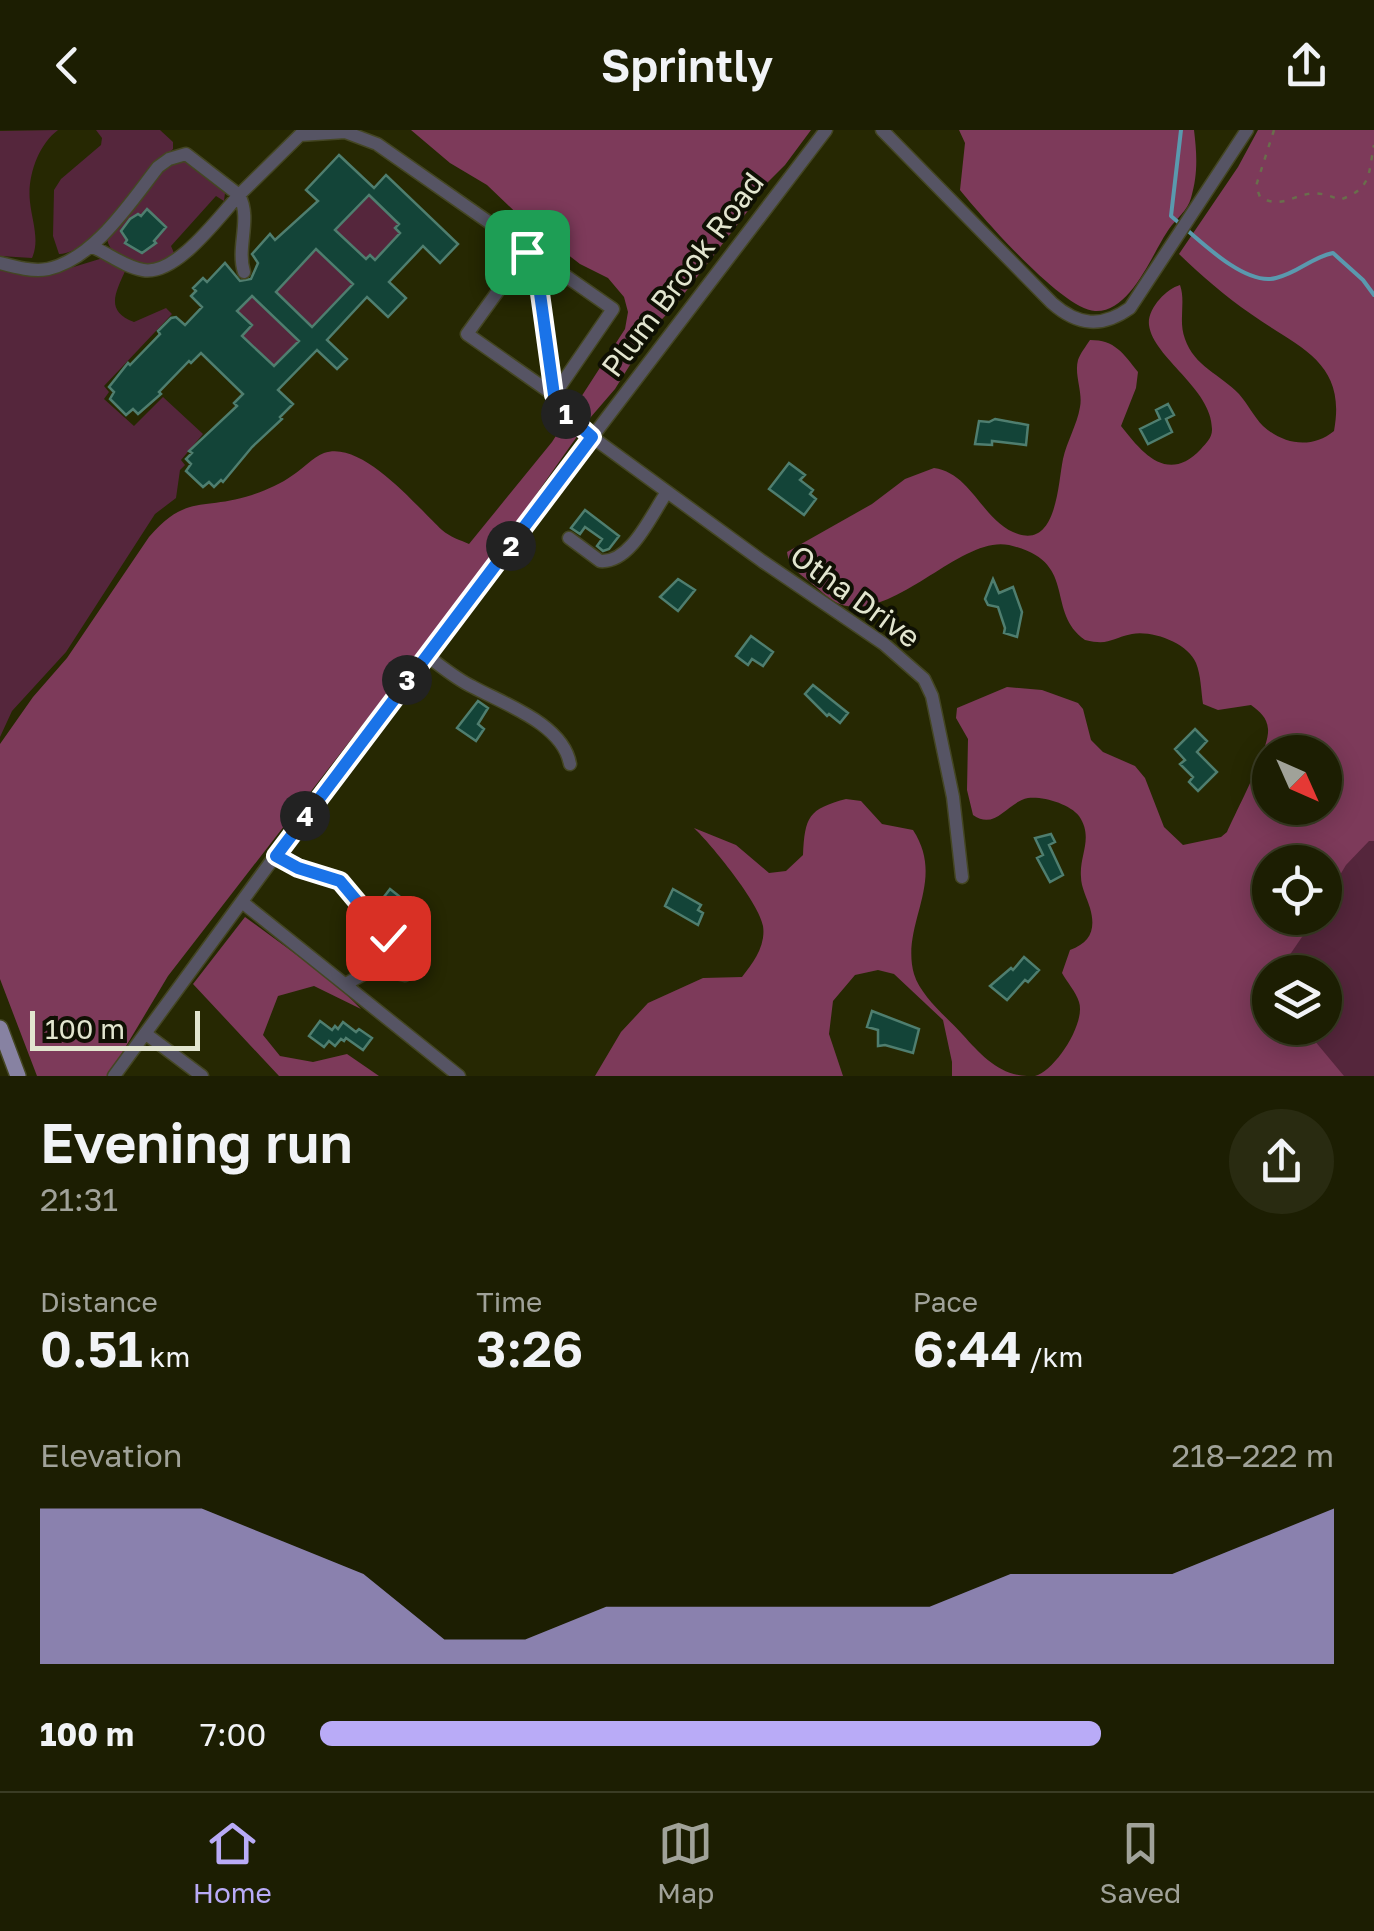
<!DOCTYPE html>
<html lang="en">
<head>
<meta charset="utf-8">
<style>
  :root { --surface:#1c1e02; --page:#292b11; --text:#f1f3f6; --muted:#a0a299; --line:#3a3c24; --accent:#b9abf7 }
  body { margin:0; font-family:"Golos Text",sans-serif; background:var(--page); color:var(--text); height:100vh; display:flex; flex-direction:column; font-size:38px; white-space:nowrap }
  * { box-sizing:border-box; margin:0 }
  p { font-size:32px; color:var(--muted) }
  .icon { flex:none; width:55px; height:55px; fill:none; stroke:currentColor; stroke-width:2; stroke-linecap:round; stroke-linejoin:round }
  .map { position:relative; height:946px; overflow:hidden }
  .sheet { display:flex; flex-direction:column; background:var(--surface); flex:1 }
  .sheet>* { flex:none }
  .needle { width:65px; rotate:135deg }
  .tools { position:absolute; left:1252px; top:605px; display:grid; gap:20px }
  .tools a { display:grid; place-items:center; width:90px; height:90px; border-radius:50%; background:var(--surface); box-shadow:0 5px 25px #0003,0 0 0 2px var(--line); font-size:50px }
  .scale { position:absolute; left:30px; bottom:25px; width:170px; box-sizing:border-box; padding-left:10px; border:5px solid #e2e5cf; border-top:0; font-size:28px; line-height:35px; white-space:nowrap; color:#e2e5cf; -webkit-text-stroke:8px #0f1003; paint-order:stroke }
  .pin { position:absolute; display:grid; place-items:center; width:85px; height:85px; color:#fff; margin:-42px; border-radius:20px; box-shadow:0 5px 15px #0006 }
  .km { position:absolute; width:50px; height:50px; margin:-25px; border-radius:50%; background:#222; color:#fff; font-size:28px; line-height:50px; text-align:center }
  .round { display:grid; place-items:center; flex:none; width:105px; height:105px; border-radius:52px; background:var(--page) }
  .headline { display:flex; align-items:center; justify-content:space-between; height:170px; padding:0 40px }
  h1 { font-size:55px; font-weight:600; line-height:75px }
  .metrics { display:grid; grid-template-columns:repeat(3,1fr); gap:15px; height:170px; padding:10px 40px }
  .metrics div { display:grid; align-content:center }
  .metrics b { font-size:50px; font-weight:600 }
  .metrics small { font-size:28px; font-weight:400 }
  .metrics p { font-size:28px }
  .chart { height:280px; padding:20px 40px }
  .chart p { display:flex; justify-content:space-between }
  .chart svg { width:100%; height:180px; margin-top:10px; fill:var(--accent); opacity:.7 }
  ul { padding:0 40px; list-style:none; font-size:32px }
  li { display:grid; grid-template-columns:160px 120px 1fr; align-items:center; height:75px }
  li i { height:25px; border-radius:12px; background:var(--accent) }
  header { display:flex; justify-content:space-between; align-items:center; height:130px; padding:0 40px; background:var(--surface); font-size:45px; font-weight:600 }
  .dock { display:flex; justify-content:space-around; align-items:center; height:140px; border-top:2px solid var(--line); background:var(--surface); font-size:28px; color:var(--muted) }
  .dock a { display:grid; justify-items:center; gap:5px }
  .dock .selected { color:var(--accent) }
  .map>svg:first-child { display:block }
</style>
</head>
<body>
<header><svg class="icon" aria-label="back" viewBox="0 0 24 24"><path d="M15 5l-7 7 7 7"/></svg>Sprintly<svg class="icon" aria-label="share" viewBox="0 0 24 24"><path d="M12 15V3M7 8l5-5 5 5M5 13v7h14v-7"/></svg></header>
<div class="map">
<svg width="1374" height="946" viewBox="0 0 1374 946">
  <rect width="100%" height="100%" fill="#262802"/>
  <path fill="#55263c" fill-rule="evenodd" d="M58 0C38 15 27 47 30 72 32 91 40 110 32 128L0 126V1Z
    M96 0H160L173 12V19C145 42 92 125 59 124L53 106 54 60 61 49 101 15 102 8Z
    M181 30 190 33 225 63 224 71 216 66 171 116 174 123C156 143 111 136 107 108L164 38Z
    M369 65 399 94 395 98 400 103 375 130 370 125 366 129 323 88Z
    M304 108 361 161 344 164 312 197 264 151 282 155 310 126Z
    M103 128 126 139C116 162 104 181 134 192L166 178 172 184 104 256 109 262 104 269 134 296 163 267 203 304 181 330 185 335 180 340 176 368 155 384 66 522 12 581 0 607V140L44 146Z
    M252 166 299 211 263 248 265 227 239 203 243 204 252 195 234 178Z
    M1374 620V946H1333L1211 854 1270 788H1325V732ZM1270 842H1325V898H1270Z"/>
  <path fill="#7d3a5a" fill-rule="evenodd" d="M411 0H811L785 35 759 61 747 82 677 173 651 201 615 259 590 288 490 430 168 846 110 943 107 946H37L0 849V614L33 567 67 528 149 407C187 363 203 381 252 365 266 360 281 354 293 345 304 338 312 328 324 323 362 309 418 378 442 400 450 407 460 410 469 414L552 312 625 199 628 182 624 167 608 148 580 134 528 94 487 55 450 33Z
    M959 0H1194C1197 25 1198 44 1191 68 1188 80 1176 89 1169 99 1152 123 1131 183 1095 181 1063 180 981 86 960 60L965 13Z
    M1258 0H1374V711H1369L1346 735 1325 770V732H1270V788H1315L1278 842H1270V898H1304L1344 946H1035C1055 941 1086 893 1079 872 1076 862 1067 852 1062 843L1070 820C1091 812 1096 799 1090 778 1087 768 1081 757 1081 747 1079 725 1094 708 1079 686 1070 674 1043 666 1028 668 1007 672 996 701 973 685L967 660 968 609 956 588 957 578 1007 557 1042 560 1078 573 1083 579 1091 610 1103 622 1135 636 1145 648 1164 697 1183 715 1221 707 1227 702C1236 681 1270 618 1268 599 1267 587 1260 582 1251 575L1218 580 1203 574C1201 561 1201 545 1196 533 1188 513 1152 500 1132 504 1111 508 1110 516 1085 510 1044 481 1080 431 1009 415 959 404 887 501 833 471 827 467 821 461 815 456 803 446 789 439 787 422L872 374 905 349 934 338C972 343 983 393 1018 404 1057 417 1058 353 1063 329 1067 311 1077 295 1080 277 1083 262 1074 245 1078 230 1080 224 1086 216 1090 210 1115 210 1123 223 1138 242L1136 258 1121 296C1143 324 1168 354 1201 319 1206 313 1212 308 1212 300 1213 259 1153 228 1149 195 1147 179 1166 159 1180 155 1186 172 1178 191 1185 209 1194 236 1221 245 1239 264 1248 274 1254 287 1263 296 1284 315 1312 319 1334 301 1347 231 1299 218 1251 184 1225 166 1202 146 1179 124L1238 37ZM1270 622H1325V678H1270Z
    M846 669 861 671 882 694 913 700C947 752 900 794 914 844 921 867 948 888 963 905 981 925 999 945 1027 946H952V932L943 890 894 844 878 840 855 845 833 871 829 904 843 946H595L621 902 648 873 703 848 742 847C753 833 766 816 763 796 760 774 711 714 694 698L736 715 769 743 786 741 803 725C805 687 808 679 846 669Z
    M245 787 335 853 361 879 314 856 278 866 263 905 280 926 313 932 347 924 379 946H279L193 854Z"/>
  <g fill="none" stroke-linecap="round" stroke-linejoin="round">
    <path stroke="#5a99ae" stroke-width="4" d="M1181 0 1171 86C1195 106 1244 157 1276 148 1298 143 1312 127 1333 123L1363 150 1374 165"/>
  </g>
  <path fill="#134438" stroke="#4f7e6f" stroke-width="2.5" fill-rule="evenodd" d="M339 25 374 58 386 45 458 114 440 133 423 116 389 152 406 168 388 187 367 167 327 210 347 229 337 239 317 220 278 260 293 274 280 287 282 289 252 317 223 352 221 350 214 357 209 352 203 357 186 341 191 334 186 329 192 323 189 321 237 276 234 273 243 264 201 223 191 233 189 231 159 262 161 264 138 284 133 279 126 285 110 269 114 262 109 257 128 233 130 235 160 204 158 201 171 188 176 187 185 195 202 177 191 166 196 161 193 158 203 148 207 152 225 133 240 151 251 149 258 133 252 124 270 104 275 110 318 71 306 60ZM369 65 399 94 395 98 400 103 375 130 370 125 366 129 335 100ZM316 119 353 154 312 197 276 162ZM252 166 299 211 274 236 242 206 252 195 237 181Z
    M147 79 166 97 154 111 156 113 142 123 125 113 127 110 121 101 130 89 138 84 141 86Z
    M1168 274 1174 285 1166 289 1172 302 1148 314 1140 299 1160 289 1156 280Z
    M995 289 1028 295 1026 315 992 311V315L975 314 979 291 989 292Z
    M789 333 805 345 800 350 813 360 810 364 816 369 804 385 769 359Z
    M585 380 619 406 609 419 603 421 597 416 602 409 585 397 580 404 571 398Z
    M678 449 695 460 678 481 660 467Z
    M993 449 999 463 1013 457 1022 482 1017 507 1004 503 1005 498 998 477 988 475 985 469Z
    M751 506 773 522 763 536 752 529 748 535 736 526Z
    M813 555 848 583 840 593 829 584 827 586 805 564Z
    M478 571 488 578 478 594 484 599 476 611 457 598Z
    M1195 599 1207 611 1197 622 1217 642 1198 661 1189 652 1193 647 1180 634 1185 630 1175 619Z
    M1051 704 1055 712 1049 715 1063 745 1050 752 1037 728 1043 725 1035 708Z
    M390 759 409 774 414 768 422 774 410 790 403 784 400 787 380 772Z
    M673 759 701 775 698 780 703 783 698 795 665 776Z
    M1024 827 1039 840 1028 852 1025 850 1007 870 990 856 1011 838 1013 840Z
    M872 881 919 899 913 923 885 915 878 916V900L867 897Z
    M320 891 332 900 335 896 338 899 343 892 356 902 359 899 372 908 363 920 346 908 344 911 341 909 335 916 329 911 324 917 309 906Z"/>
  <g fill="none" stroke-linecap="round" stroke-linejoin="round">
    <defs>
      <path id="minor" d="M882 0 1052 173C1078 196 1102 198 1130 178L1247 0
        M93 117C109 124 125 137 143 140 176 146 218 88 239 65 252 89 236 117 244 142
        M527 121 539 149 554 265 467 204Z
        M0 133C15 137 33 142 48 139 94 129 130 73 158 37L169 29 186 24 239 65 300 5 345 2 377 14 613 179 554 265 577 296 762 431 884 514 924 549 932 566 953 667 962 747
        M569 408 600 431C631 434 652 383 667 362
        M426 525C441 536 456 549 473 557 504 574 563 594 570 634
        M276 726C319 750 334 737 366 782 363 802 360 822 374 838
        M242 772 459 946
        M366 782 386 801 387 816 381 839
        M346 854 374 838 405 845 418 838
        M146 904 202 946
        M114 946 330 651 826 0"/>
      <path id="major" d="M0 898 18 946"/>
    </defs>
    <use href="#minor" stroke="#444623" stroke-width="15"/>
    <use href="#major" stroke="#444623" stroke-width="18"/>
    <path stroke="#6a6d4c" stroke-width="2.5" stroke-dasharray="5 8" stroke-linecap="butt" d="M1274 0 1256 56 1260 67C1289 84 1300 50 1339 70 1372 59 1368 45 1374 15"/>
    <use href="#minor" stroke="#565464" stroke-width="12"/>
    <use href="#major" stroke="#8782a2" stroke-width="15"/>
  </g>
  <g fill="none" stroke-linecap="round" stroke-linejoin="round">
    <defs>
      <path id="route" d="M388 808 382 794 366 782 340 751 298 738 276 726 592 307 564 282 554 265 538 149 527 122"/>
    </defs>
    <use href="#route" stroke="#fff" stroke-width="20"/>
    <use href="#route" stroke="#1a73e8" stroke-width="12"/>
  </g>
  <g text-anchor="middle" stroke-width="8" stroke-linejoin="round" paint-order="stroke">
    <g font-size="30" fill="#e2e5cf" stroke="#0f1003">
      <text transform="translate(683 145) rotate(-53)" y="10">Plum Brook Road</text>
      <text transform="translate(855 467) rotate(36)" y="10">Otha Drive</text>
    </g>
  </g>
</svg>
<div class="tools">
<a><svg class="needle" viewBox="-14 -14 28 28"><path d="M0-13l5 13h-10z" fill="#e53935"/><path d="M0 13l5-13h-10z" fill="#a0a299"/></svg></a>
<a><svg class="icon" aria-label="locate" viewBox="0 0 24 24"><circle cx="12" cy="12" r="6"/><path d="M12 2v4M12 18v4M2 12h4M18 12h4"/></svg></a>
<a><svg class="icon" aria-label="layers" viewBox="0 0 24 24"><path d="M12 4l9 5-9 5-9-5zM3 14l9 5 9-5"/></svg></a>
</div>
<div class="scale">100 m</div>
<div class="pin" style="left:527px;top:122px;background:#1e9e55"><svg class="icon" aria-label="arrive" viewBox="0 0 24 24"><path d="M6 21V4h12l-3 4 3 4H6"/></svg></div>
<div class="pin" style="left:388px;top:808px;background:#d93025"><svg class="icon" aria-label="check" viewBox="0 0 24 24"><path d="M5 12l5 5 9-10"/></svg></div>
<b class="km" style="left:566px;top:284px">1</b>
<b class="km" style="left:511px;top:416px">2</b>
<b class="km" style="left:407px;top:550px">3</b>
<b class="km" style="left:305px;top:686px">4</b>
</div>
<section class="sheet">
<div class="headline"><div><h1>Evening run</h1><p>21:31</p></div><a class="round"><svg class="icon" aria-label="share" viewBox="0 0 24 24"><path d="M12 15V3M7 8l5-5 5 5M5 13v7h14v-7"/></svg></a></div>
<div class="metrics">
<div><p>Distance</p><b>0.51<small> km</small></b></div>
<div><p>Time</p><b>3:26</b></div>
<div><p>Pace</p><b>6:44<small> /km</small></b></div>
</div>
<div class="chart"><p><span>Elevation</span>218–222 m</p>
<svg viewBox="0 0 160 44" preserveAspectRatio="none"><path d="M0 44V6L10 6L20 6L30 14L40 22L50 38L60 38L70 30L80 30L90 30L100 30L110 30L120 22L130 22L140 22L150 14L160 6V44z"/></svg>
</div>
<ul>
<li><b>100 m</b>7:00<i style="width:77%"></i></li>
</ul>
</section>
<nav class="dock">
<a class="selected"><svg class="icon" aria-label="home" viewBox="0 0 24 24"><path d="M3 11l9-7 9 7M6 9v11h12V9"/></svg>Home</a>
<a><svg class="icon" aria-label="map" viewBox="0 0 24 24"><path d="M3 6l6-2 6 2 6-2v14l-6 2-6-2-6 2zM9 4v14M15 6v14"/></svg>Map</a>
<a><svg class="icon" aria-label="saved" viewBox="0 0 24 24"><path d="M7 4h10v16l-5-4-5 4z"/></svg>Saved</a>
</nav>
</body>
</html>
